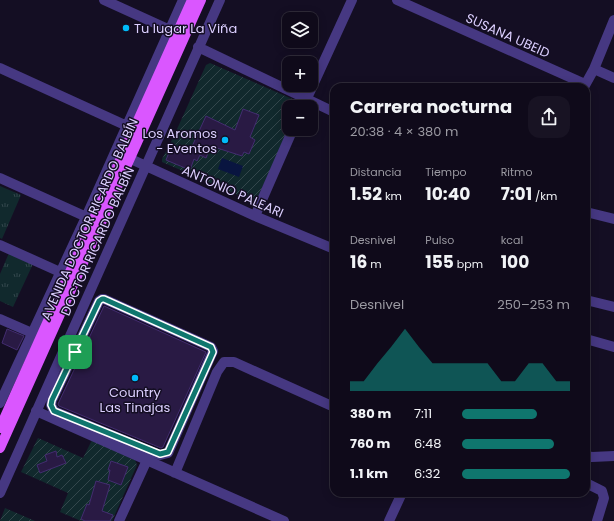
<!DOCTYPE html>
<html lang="es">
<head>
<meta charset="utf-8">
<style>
  :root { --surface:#0f0a1a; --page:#181323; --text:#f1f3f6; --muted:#9b9aa2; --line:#2f2b39; --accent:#0f766e }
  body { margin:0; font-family:Poppins,sans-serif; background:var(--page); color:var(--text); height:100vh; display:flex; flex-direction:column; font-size:15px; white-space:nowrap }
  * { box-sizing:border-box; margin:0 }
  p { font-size:13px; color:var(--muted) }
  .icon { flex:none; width:22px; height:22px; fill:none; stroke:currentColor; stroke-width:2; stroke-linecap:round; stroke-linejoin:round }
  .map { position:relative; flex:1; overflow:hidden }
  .drawer { position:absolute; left:330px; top:83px; width:260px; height:414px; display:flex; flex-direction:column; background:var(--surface); border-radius:12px; box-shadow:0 2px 10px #0003,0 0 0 1px var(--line) }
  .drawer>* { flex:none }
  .fabs { position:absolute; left:282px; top:12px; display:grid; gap:8px }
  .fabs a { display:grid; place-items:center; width:36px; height:36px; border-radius:8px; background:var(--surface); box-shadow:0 2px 10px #0003,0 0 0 1px var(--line); font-size:20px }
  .pin { position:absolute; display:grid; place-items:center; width:34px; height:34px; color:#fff; margin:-17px; border-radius:8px; box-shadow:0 2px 6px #0006 }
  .round { display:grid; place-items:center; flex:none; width:42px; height:42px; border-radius:12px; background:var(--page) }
  .headline { display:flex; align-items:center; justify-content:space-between; height:68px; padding:0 20px }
  h1 { font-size:18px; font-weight:700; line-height:30px }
  .stats { display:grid; grid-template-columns:repeat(3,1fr); gap:6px; height:68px; padding:4px 20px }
  .stats div { display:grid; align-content:center }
  .stats b { font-size:17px; font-weight:700 }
  .stats small { font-size:11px; font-weight:400 }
  .stats p { font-size:11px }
  .chart { height:112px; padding:8px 20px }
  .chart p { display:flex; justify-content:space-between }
  .chart svg { width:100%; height:72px; margin-top:4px; fill:var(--accent); opacity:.7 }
  ul { padding:0 20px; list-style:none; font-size:13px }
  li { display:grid; grid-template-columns:64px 48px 1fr; align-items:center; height:30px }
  li i { height:10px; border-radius:5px; background:var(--accent) }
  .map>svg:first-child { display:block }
</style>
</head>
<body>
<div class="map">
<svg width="614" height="521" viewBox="0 0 614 521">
  <defs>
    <pattern id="grass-tufts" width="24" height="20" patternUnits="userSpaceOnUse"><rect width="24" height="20" fill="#11292d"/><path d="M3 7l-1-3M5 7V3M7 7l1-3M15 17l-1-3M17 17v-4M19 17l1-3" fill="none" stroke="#33474c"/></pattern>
    <pattern id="garden-furrows" width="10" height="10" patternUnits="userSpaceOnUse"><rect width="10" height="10" fill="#11292d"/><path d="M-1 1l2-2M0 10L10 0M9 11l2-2" fill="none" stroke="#33474c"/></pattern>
  </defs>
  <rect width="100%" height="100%" fill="#140e23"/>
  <path fill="url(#grass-tufts)" d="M0 186 21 195 2 239 0 238Z
    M9 253 33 264 13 307 0 301V274Z"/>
  <path fill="url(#garden-furrows)" d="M210 63 297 101 299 107H289V129L256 201H252L162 162V159L173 138 206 65Z
    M38 438 83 458 92 440 135 460 137 465 112 521H81L60 512 68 493 21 472Z
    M5 508 35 521H0Z"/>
  <path fill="#091540" d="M222 158 243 166 239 177 218 169Z"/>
  <path fill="#291a44" stroke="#432c70" d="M243 109 259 115 250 137 255 140 249 154 244 152 242 156 211 146 206 158 200 155 197 161 194 159 190 170 166 160 172 145 189 153 206 116 235 130Z
    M104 306 206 352 163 447 161 448 59 406 58 404Z
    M7 329 24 336 17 350 2 343Z
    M56 451 57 457 62 455 66 463 40 473 37 465 47 461 45 455Z
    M111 461 128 467 121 485 108 480 110 470H108Z
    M96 481 110 485 102 511 113 515 110 521H85L81 519 87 504 89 505Z"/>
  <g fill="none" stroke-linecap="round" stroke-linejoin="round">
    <path stroke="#463882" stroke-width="10" d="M104 0 170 30
      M397 0 585 84
      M198 47 334 112
      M0 68 127 126
      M594 69 614 78
      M584 87 594 69 614 20
      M303 107 352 0
      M122 155 255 216 334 249
      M0 178 91 219
      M586 212 614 219
      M255 216 293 129
      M0 245 60 272
      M102 299H104L211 347 213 351 168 453 160 455 54 411 51 405 52 400 99 301Z
      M586 300 614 307
      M0 319 32 333
      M586 339 614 347
      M0 403 86 217 183 0
      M36 411 284 521
      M586 456 592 457 614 456
      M175 473 217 372 224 362H234L334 407
      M586 483 602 491 604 498 597 521
      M0 493 220 0
      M119 521 147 460
      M389 521 402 493"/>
    <path stroke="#da56ff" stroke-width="10" d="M0 428 192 0
      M0 448 201 0"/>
  </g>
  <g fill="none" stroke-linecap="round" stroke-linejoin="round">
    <defs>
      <path id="route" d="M102 299H104L211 347 213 352 168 452 160 454 54 411 51 405 52 400 99 301Z"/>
    </defs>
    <use href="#route" stroke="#fff" stroke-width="8"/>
    <use href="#route" stroke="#0f766e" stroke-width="5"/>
  </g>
  <g fill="#00bbfa" stroke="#140e23" stroke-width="1.5">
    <circle cx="126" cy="28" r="4"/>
    <circle cx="225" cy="140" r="4"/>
    <circle cx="135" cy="378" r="4"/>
  </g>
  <g text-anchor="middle" stroke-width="3" stroke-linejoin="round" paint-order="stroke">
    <g font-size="13" fill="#dccfff" stroke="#140e23" text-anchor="start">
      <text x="134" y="33">Tu lugar La Viña</text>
      <text x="217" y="138" text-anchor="end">Los Aromos<tspan x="217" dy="15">- Eventos</tspan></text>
      <text x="135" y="397" text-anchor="middle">Country<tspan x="135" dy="15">Las Tinajas</tspan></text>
    </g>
    <g font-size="13" fill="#dccfff" stroke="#140e23">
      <text transform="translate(508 35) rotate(24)" y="5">SUSANA UBEID</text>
      <text transform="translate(233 191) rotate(24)" y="5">ANTONIO PALEARI</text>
      <text transform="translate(89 219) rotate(-66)" y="5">AVENIDA DOCTOR RICARDO BALBÍN</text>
      <text transform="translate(97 241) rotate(-66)" y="5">DOCTOR RICARDO BALBÍN</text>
    </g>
  </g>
</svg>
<div class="fabs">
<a><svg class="icon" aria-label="layers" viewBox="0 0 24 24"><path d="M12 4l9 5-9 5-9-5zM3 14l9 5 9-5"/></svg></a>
<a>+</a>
<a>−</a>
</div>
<div class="pin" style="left:75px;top:352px;background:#1e9e55"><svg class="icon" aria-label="arrive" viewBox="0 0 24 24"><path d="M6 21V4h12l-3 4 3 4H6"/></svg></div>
<section class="drawer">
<div class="headline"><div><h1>Carrera nocturna</h1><p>20:38 · 4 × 380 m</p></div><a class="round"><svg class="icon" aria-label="share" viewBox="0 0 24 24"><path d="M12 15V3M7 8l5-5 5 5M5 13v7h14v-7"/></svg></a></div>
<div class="stats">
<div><p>Distancia</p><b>1.52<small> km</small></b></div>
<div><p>Tiempo</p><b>10:40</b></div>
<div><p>Ritmo</p><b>7:01<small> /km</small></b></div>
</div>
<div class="stats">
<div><p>Desnivel</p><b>16<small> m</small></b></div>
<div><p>Pulso</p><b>155<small> bpm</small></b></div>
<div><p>kcal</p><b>100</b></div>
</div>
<div class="chart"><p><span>Desnivel</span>250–253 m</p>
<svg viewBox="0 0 160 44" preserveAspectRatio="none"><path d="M0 44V38L10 38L20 27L30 17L40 6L50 17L60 27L70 27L80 27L90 27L100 27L110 38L120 38L130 27L140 27L150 38L160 38V44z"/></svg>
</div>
<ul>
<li><b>380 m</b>7:11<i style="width:69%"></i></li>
<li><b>760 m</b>6:48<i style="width:85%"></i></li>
<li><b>1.1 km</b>6:32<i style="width:100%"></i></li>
</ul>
</section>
</div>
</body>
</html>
